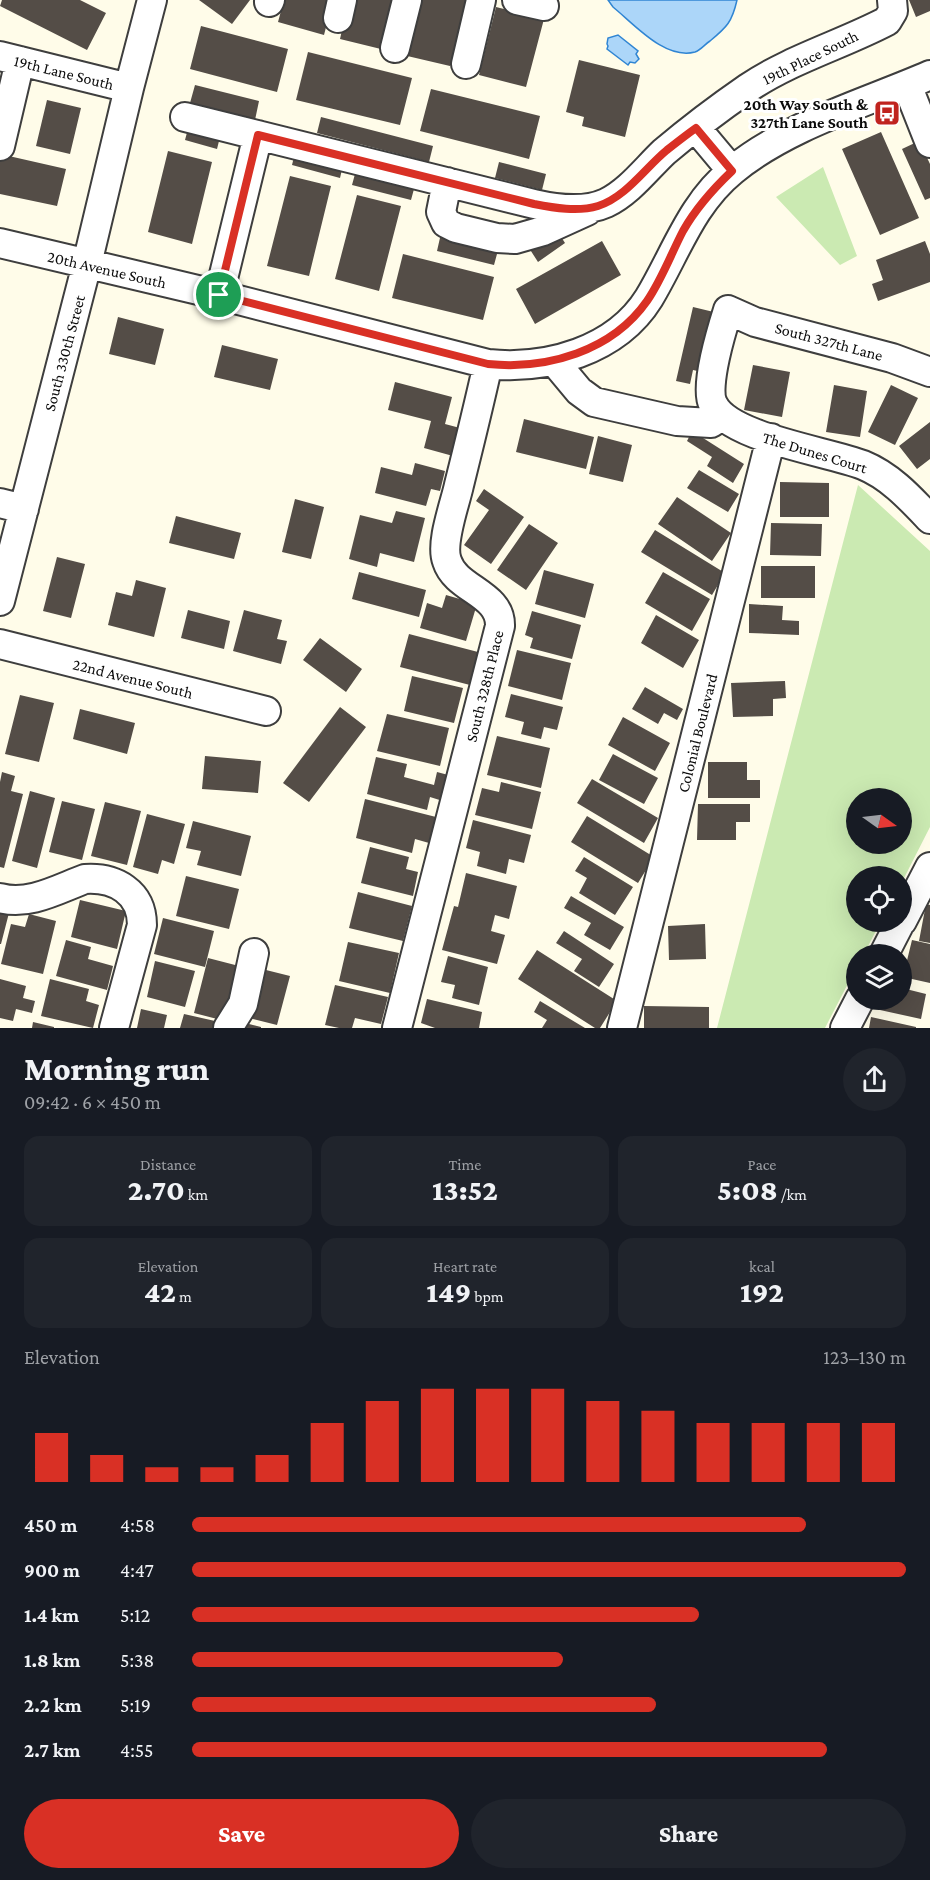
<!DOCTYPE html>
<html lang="en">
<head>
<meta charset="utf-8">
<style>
  :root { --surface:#171b24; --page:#20242c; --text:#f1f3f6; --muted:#9ea1a6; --accent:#d93025 }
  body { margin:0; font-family:"Crimson Pro",serif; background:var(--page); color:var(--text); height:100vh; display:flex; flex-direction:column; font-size:22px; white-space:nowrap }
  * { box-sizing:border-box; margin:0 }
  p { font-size:20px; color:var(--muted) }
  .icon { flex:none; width:33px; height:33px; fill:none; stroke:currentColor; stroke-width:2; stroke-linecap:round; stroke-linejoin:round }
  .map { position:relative; height:1028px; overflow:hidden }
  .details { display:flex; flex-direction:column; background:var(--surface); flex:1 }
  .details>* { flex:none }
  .needle { width:39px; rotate:104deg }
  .fabs { position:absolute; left:846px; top:788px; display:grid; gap:12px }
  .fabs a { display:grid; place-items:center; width:66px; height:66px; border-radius:50%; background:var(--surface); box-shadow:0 6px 24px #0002; font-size:30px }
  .pin { position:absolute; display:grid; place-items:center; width:51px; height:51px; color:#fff; margin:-26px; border:3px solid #fff; border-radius:50%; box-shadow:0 2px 6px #0007 }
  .round { display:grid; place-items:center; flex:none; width:63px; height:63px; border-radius:32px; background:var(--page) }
  .head { display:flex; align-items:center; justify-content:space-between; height:102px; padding:0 24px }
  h1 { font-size:33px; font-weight:800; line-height:45px }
  .metrics { display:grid; grid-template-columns:repeat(3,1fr); gap:9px; height:102px; padding:6px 24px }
  .metrics div { display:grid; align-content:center; border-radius:15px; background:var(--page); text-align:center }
  .metrics b { font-size:30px; font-weight:800 }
  .metrics small { font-size:16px; font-weight:400 }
  .metrics p { font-size:16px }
  .chart { height:168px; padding:12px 24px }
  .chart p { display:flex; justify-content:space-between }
  .chart svg { width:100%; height:108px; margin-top:6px; stroke:var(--accent); stroke-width:6 }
  .cta { display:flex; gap:12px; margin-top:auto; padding:12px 24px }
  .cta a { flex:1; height:69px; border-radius:36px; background:var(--accent); color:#fff; font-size:24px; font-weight:800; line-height:69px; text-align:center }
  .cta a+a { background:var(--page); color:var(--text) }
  ul { padding:0 24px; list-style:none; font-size:20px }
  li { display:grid; grid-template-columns:96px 72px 1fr; align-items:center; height:45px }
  li i { height:15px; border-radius:8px; background:var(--accent) }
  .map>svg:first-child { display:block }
</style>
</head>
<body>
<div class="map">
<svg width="930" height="1028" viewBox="0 0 930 1028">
  <rect width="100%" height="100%" fill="#fffce9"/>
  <path fill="#cbeab2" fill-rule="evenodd" d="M823 167 857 256 840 265 776 197Z
    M858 485 930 551V827L902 882V876H856V921H881L864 954H856V968L825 1028H717ZM856 798H902V843H856Z"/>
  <path fill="#acd6f9" stroke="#3085d3" stroke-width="1.5" d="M608 0H737C732 22 727 27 710 41 705 44 701 50 695 52 665 60 635 25 613 7Z
    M618 35 638 51 636 54 639 59 635 63 630 62 628 65 607 49 608 46 607 44 608 38Z"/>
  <path fill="#544d47" d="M2 0H80L106 13 87 50 0 6Z
    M199 0H250L232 24Z
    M284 0H333L324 35 278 22Z
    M349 0H398L385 50 340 39Z
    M417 0H467L450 66 403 55Z
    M909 0H930V11L916 17Z
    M496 7 544 19 526 87 479 75Z
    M201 26 288 49 277 92 190 69Z
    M308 52 412 78 400 125 296 100Z
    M579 60 640 75 625 137 582 126 584 117 566 112Z
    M195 85 259 101 255 120 190 103Z
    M431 89 540 116 529 159 420 131Z
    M47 100 81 108 70 154 36 146Z
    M321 117 433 146 429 162 317 133Z
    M189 125 221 133 217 149 185 140Z
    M881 132 919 218 880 235 842 149Z
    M919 141 930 164V198L925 200 902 149Z
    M296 149 344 161 340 178 292 165Z
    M168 151 212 162 192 244 148 232Z
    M0 154 66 169 57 206 0 194Z
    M499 162 546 174 542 190 495 178Z
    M358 163 417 178 411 200 352 185Z
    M290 176 331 186 309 276 267 266Z
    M357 195 401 206 379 291 335 279Z
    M442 229 500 243 494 265 437 251Z
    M556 229 565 243 538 262 529 248Z
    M602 241 621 275 535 324 516 289Z
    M925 241 930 254V282L878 301 872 284 883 280 876 260Z
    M403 254 494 277 483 320 392 298Z
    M693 307 722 314 707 373 693 370 690 384 676 381Z
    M118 317 164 329 155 365 109 354Z
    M222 345 278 359 270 390 214 377Z
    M753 365 790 372 782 417 744 410Z
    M395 382 452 397 445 424 460 428 453 456 424 448 431 421 388 410Z
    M834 385 867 391 860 437 826 432Z
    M891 385 918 398 895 445 868 432Z
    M524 419 594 437 586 469 516 452Z
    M930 422V459L917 469 899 446Z
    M692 431 744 464 733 483 707 466 712 457 687 441Z
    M598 436 632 445 623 482 589 474Z
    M415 463 445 471 440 491 431 489 426 506 375 493 381 467 412 475Z
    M699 470 739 494 728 512 687 488Z
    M780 482 829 483V517H780Z
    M484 489 524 517 491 564 464 545 489 510 476 501Z
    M677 497 731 533 712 561 658 524Z
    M295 499 324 507 311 559 282 552Z
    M396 511 425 518 414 562 380 553 377 567 349 559 360 515 392 523Z
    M176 516 241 533 234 559 169 543Z
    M771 523 822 524 821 556 770 555Z
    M529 524 558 543 526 590 497 570Z
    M655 530 725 573 712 595 641 552Z
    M57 557 85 564 71 618 43 611Z
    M761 566H815V598H761Z
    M544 570 594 584 585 618 535 604Z
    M359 572 426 590 419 617 352 599Z
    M663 572 710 599 692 631 645 603Z
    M136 580 166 588 154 637 108 625 116 592 132 596Z
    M446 595 477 604 466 641 420 628 427 603 442 608Z
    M749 604 783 606 782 620 799 621V635L749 633Z
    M188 610 230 621 224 649 181 638Z
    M244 610 282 620 277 639 287 641 281 664 233 651Z
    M532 611 581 625 572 659 530 648 533 638 525 635Z
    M656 615 699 640 683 668 641 643Z
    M409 634 478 652 470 685 400 667Z
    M320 638 362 669 346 692 303 660Z
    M517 650 571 663 562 700 508 686Z
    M412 676 463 688 454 723 404 711Z
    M785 681 786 698 773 699V716L733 717 731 683Z
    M645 687 683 709 677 720 664 713 658 724 632 709Z
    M511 694 563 707 557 730 544 727 541 739 521 734 524 722 505 717Z
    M20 695 54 703 39 762 5 754Z
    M340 707 366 727 309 802 283 783Z
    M80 709 135 723 127 754 73 739Z
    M387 714 449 728 440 766 377 751Z
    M623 717 670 743 655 771 608 745Z
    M497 736 550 748 541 788 487 775Z
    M613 754 658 778 644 804 599 780Z
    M205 756 261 761 258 793 202 789Z
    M376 757 407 764 404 777 434 785 437 772 452 776 446 802 430 797 427 810 367 794Z
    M708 762H747V780H760V798H708Z
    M2 772 15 776 11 791 23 794 4 868 0 867V782Z
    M592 779 658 818 644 843 577 803Z
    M501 782 541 792 532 829 475 815 482 788 499 792Z
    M30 791 55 798 37 868 12 861Z
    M365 799 436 817 429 843 415 839 412 853 356 838Z
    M62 801 95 809 82 860 49 852Z
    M105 802 141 811 127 865 91 856Z
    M698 804H750V822H736V840H697Z
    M147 814 185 824 174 864 162 860 158 874 133 867Z
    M587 816 654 857 638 883 571 842Z
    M473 820 531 835 524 863 509 859 506 874 477 866 480 852 466 848Z
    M193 821 251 836 241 876 197 865 201 851 186 848Z
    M370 847 409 857 406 869 418 872 413 896 361 883Z
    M584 857 633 887 615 915 579 893 587 878 575 871Z
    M466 873 517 886 509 919 495 915 491 931 505 935 497 964 442 950 454 906 458 907Z
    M186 876 239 889 229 929 176 916Z
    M358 892 412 906 403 941 349 928Z
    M571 896 624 927 610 950 584 935 591 923 564 908Z
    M80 900 126 911 117 949 71 937Z
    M926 904 930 905V943L919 941Z
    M0 906 10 909 1 944H0Z
    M29 914 56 921 43 974 1 964 11 924 25 927Z
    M163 918 214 931 205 967 154 954Z
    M705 924 706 959 669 960 668 926Z
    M564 931 614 964 599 987 574 971 582 959 556 943Z
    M66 940 91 947 88 959 113 966 107 990 56 976Z
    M912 940 930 944V983L903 977Z
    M348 942 399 953 390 993 339 981Z
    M537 950 617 1001 600 1028H595L518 979Z
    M448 956 488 967 479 1005 452 998 455 985 441 982Z
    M208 958 239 966 225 1021 194 1013Z
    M155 961 195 971 185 1007 147 997Z
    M262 969 290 976 277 1025 249 1018Z
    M0 979 26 986 23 998 35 1001 32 1013 16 1009 13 1021 0 1018Z
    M50 979 89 989 86 1001 99 1005 93 1028 41 1016Z
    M335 985 388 997 381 1024 355 1018 352 1028H339L325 1025Z
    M902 988 926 994 921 1019 880 1010 883 999H902Z
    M427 999 482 1012 479 1028H435L421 1023Z
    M540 1001 585 1028H542L547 1020 534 1012Z
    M644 1006 709 1007V1028H644Z
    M141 1009 167 1015 164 1028H137Z
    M184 1014 215 1021 213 1028H180Z
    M871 1017 916 1027V1028H869Z
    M33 1022 54 1027V1028H32Z
    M241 1022 261 1027V1028H239Z"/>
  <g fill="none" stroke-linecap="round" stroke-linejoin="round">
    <defs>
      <path id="minor" d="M517 0 544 6
        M269 2 270 0
        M338 18 342 0
        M395 48 407 0
        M0 56 129 88
        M466 64 481 0
        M907 85 930 143
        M185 117 534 204C556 209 584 213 606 203 629 192 646 169 664 152 690 130 719 108 748 88 791 59 841 45 887 21L893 11 892 0
        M696 128 732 171
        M0 146 20 61
        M447 182 441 212 446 223 456 228 497 238 515 239 543 231 587 211
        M0 243 219 295 488 364C547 370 616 351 649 298 676 253 691 204 733 170 788 125 866 103 930 75
        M219 295 258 135
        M554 361 579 391 594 402 677 421 711 423 722 416
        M930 372 892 358 755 322 728 310C722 329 704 387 713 404 729 438 827 451 863 465 890 476 910 498 930 519
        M0 503 24 509
        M0 601 87 264 129 88 152 0
        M0 644 266 711
        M0 898C29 906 58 889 85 879 115 877 142 892 142 925L114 1028
        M902 921 930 867
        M884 954 901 921
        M228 1028 243 1004 254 953
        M397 1028 500 626C501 593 456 590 447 561 440 543 455 504 459 485 469 445 479 404 488 364
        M622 1028 771 438
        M845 1028 860 999"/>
    </defs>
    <use href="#minor" stroke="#3e3e3e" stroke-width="32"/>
    <use href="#minor" stroke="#fff" stroke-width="28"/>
  </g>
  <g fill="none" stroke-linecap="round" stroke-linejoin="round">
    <defs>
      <path id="route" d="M696 128 732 171C713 189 696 208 683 231 671 254 662 279 647 301 612 351 547 370 488 364L219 295 258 135 534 204C554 208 578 212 598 206 626 197 645 168 667 150 676 143 686 135 696 128Z"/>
    </defs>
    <use href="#route" stroke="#fff" stroke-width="12"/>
    <use href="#route" stroke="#d93025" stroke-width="8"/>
  </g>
  <defs>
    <symbol id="bus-square" viewBox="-11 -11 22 22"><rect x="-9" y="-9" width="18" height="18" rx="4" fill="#c0231e" stroke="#fff"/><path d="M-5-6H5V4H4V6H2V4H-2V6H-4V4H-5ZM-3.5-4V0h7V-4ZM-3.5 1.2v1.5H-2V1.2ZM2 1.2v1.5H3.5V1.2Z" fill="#fff"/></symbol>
  </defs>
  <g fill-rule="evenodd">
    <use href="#bus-square" x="872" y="98" width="30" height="30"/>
  </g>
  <g text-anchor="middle" stroke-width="6" stroke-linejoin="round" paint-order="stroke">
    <g font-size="16" fill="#0b0b0b" stroke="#fff">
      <text transform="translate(810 57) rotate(-26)" y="6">19th Place South</text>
      <text transform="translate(64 72) rotate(14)" y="6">19th Lane South</text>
      <text transform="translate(107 269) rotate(13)" y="6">20th Avenue South</text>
      <text transform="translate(829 341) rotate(15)" y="6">South 327th Lane</text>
      <text transform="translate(64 353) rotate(-75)" y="6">South 330th Street</text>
      <text transform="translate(815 452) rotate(17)" y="6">The Dunes Court</text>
      <text transform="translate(133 678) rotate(14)" y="6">22nd Avenue South</text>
      <text transform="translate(484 686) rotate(-76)" y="6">South 328th Place</text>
      <text transform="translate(697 733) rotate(-76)" y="6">Colonial Boulevard</text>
    </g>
    <g font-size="16" font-weight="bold" fill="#0b0b0b" stroke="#fff" text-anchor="end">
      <text x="868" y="110">20th Way South &amp;<tspan x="868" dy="18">327th Lane South</tspan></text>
    </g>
  </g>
</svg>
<div class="fabs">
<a><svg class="needle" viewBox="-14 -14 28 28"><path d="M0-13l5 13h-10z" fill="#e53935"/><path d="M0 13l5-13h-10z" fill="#9ea1a6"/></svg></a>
<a><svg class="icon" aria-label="locate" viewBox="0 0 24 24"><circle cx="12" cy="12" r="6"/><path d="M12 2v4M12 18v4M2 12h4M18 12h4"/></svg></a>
<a><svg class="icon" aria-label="layers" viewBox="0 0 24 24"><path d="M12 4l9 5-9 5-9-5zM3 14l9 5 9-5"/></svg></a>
</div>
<div class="pin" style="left:219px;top:295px;background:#1e9e55"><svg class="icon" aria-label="arrive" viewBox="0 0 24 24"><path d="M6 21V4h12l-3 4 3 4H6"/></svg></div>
</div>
<section class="details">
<div class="head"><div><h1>Morning run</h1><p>09:42 · 6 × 450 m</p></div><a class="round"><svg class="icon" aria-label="share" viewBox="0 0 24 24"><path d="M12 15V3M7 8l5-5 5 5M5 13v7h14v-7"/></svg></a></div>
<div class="metrics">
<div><p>Distance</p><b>2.70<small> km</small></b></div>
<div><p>Time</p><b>13:52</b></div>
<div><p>Pace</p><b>5:08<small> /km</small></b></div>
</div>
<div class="metrics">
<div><p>Elevation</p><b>42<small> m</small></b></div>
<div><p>Heart rate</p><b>149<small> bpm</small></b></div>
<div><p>kcal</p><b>192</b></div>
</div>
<div class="chart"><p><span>Elevation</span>123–130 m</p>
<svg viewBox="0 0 160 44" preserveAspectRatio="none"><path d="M5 44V24M15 44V33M25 44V38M35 44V38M45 44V33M55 44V20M65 44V11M75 44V6M85 44V6M95 44V6M105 44V11M115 44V15M125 44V20M135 44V20M145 44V20M155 44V20"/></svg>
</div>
<ul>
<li><b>450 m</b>4:58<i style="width:86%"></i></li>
<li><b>900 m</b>4:47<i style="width:100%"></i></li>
<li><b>1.4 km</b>5:12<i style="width:71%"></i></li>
<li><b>1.8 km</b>5:38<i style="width:52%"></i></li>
<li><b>2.2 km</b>5:19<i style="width:65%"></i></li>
<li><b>2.7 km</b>4:55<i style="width:89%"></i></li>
</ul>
<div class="cta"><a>Save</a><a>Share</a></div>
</section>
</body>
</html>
